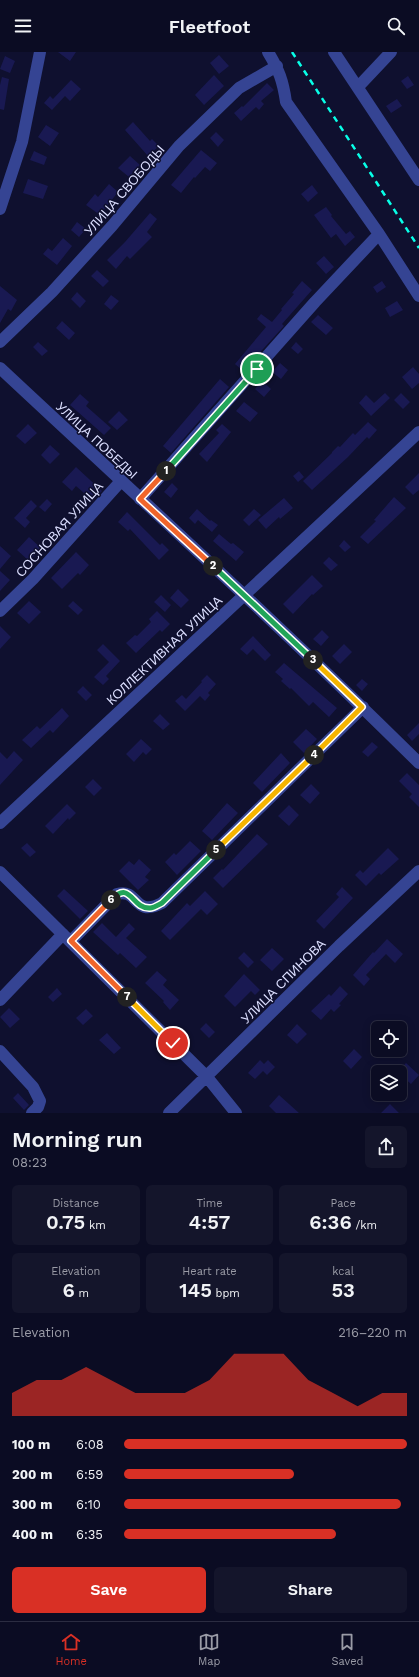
<!DOCTYPE html>
<html lang="en">
<head>
<meta charset="utf-8">
<style>
  :root { --surface:#0b0c23; --page:#14152b; --text:#f1f3f6; --muted:#9a9ba6; --line:#2b2c41; --accent:#d93025 }
  body { margin:0; font-family:"Work Sans",sans-serif; background:var(--page); color:var(--text); height:100vh; display:flex; flex-direction:column; font-size:15px; white-space:nowrap }
  * { box-sizing:border-box; margin:0 }
  p { font-size:13px; color:var(--muted) }
  .icon { flex:none; width:22px; height:22px; fill:none; stroke:currentColor; stroke-width:2; stroke-linecap:round; stroke-linejoin:round }
  .map { position:relative; height:1061px; overflow:hidden }
  .sheet { display:flex; flex-direction:column; background:var(--surface); flex:1 }
  .sheet>* { flex:none }
  .controls { position:absolute; left:371px; top:969px; display:grid; gap:8px }
  .controls a { display:grid; place-items:center; width:36px; height:36px; border-radius:6px; background:var(--surface); box-shadow:0 2px 10px #0003,0 0 0 1px var(--line); font-size:20px }
  .pin { position:absolute; display:grid; place-items:center; width:34px; height:34px; color:#fff; margin:-17px; border:2px solid #fff; border-radius:50%; box-shadow:0 1px 4px #0007 }
  .km { position:absolute; width:20px; height:20px; margin:-10px; border-radius:50%; background:#222; color:#fff; font-size:11px; line-height:20px; text-align:center }
  .round { display:grid; place-items:center; flex:none; width:42px; height:42px; border-radius:6px; background:var(--page) }
  .head { display:flex; align-items:center; justify-content:space-between; height:68px; padding:0 12px }
  h1 { font-size:22px; font-weight:600; line-height:30px }
  .figures { display:grid; grid-template-columns:repeat(3,1fr); gap:6px; height:68px; padding:4px 12px }
  .figures div { display:grid; align-content:center; border-radius:6px; background:var(--page); text-align:center }
  .figures b { font-size:20px; font-weight:600 }
  .figures small { font-size:11px; font-weight:400 }
  .figures p { font-size:11px }
  .chart { height:112px; padding:8px 12px }
  .chart p { display:flex; justify-content:space-between }
  .chart svg { width:100%; height:72px; margin-top:4px; fill:var(--accent); opacity:.7 }
  .cta { display:flex; gap:8px; margin-top:auto; padding:8px 12px }
  .cta a { flex:1; height:46px; border-radius:6px; background:var(--accent); color:#fff; font-size:16px; font-weight:600; line-height:46px; text-align:center }
  .cta a+a { background:var(--page); color:var(--text) }
  ul { padding:0 12px; list-style:none; font-size:13px }
  li { display:grid; grid-template-columns:64px 48px 1fr; align-items:center; height:30px }
  li i { height:10px; border-radius:5px; background:var(--accent) }
  header { display:flex; justify-content:space-between; align-items:center; height:52px; padding:0 12px; background:var(--surface); font-size:18px; font-weight:600 }
  .dock { display:flex; justify-content:space-around; align-items:center; height:56px; border-top:1px solid var(--line); background:var(--surface); font-size:11px; color:var(--muted) }
  .dock a { display:grid; justify-items:center; gap:2px }
  .dock .current { color:var(--accent) }
  .map>svg:first-child { display:block }
</style>
</head>
<body>
<header><svg class="icon" aria-label="menu" viewBox="0 0 24 24"><path d="M4 6h16M4 12h16M4 18h16"/></svg>Fleetfoot<svg class="icon" aria-label="search" viewBox="0 0 24 24"><circle cx="10" cy="10" r="6"/><path d="M15 15l6 6"/></svg></header>
<div class="map">
<svg width="419" height="1061" viewBox="0 0 419 1061">
  <rect width="100%" height="100%" fill="#0f102f"/>
  <path fill="#191952" d="M58 0H76L70 9Z
    M219 3 229 14 219 22 210 11Z
    M5 4 15 9 10 21 0 17Z
    M214 23 224 34 204 53 195 43Z
    M408 24 414 33 407 37 401 29Z
    M2 25 9 27 4 58 0 57V33Z
    M71 28 81 37 70 49 65 44 52 58 44 51 50 44 53 47Z
    M267 31 274 38 261 49 264 52 259 58 256 55 241 69 234 61 242 54 243 55Z
    M397 47 402 54 391 61 386 54Z
    M133 70 150 89 152 87 159 94 148 104 125 78Z
    M46 73 59 81 50 94 38 85Z
    M216 80 224 88 218 95 210 86Z
    M201 98 217 111 210 119 205 115 195 126 194 125 181 141 171 133Z
    M34 99 47 105 44 113 30 108Z
    M130 104 140 113 129 125 118 116Z
    M28 127 48 134 43 147 23 141Z
    M109 132 118 140 100 163 86 153 95 142 98 145Z
    M312 133 318 141 308 150 301 142Z
    M326 155 332 163 331 164 346 182 350 179 355 185 345 194 336 182 331 186 314 163Z
    M150 161 157 167 147 180 152 185 130 207 127 204 116 217 107 208 125 190Z
    M77 170 86 177 79 185 71 178Z
    M63 186 72 194 57 213 43 202 48 196 52 199Z
    M324 204 334 215 326 222 316 211Z
    M97 218 109 229 103 235 91 224Z
    M302 229 312 238 282 272 284 274 243 319 235 312 266 275 257 267 261 262 272 270 282 258 281 257 294 242 292 241Z
    M382 229 386 235 377 241 373 235Z
    M0 234 17 248 11 259 8 257 0 271Z
    M77 240 86 249 80 256 71 247Z
    M111 243 119 249 111 258 104 252Z
    M397 249 403 258 390 265 385 256Z
    M318 263 333 276 326 283 311 270Z
    M62 269 75 281 69 288 56 276Z
    M38 290 48 299 42 304 33 295Z
    M296 290 303 297 298 302 291 296Z
    M280 311 288 318 281 327 272 320Z
    M413 315 419 322V331L412 337 402 325Z
    M220 327 229 335 171 401 163 394Z
    M262 329 271 337 264 345 255 337Z
    M385 341 390 346 371 364 359 351 366 343 374 351Z
    M401 341 410 350 403 357 394 348Z
    M80 342 89 350 86 354 111 376 104 383 70 353Z
    M244 350 258 361 250 370 236 359Z
    M119 359 128 368 117 378 108 370Z
    M368 370 377 378 369 387 367 385 348 405 312 438 303 429 332 401V400L338 394 340 395 353 381 355 383Z
    M28 372 37 381 25 392 16 384Z
    M222 372 231 380 207 410 199 402 219 381 216 378Z
    M50 393 60 402 50 412 41 403Z
    M76 415 102 439 93 449 76 434 72 439 62 430Z
    M299 419 304 425 298 430 293 424Z
    M419 421V438L413 443 405 435Z
    M172 431 178 437 171 446 164 440Z
    M394 445 406 456 368 492 360 485 376 469 374 468Z
    M284 446 293 456 280 467 279 465 266 477 258 468Z
    M47 447 52 452 45 460 39 455Z
    M31 448 37 454 26 466 30 470 25 476 14 466Z
    M197 457 210 469 211 468 218 473 212 480 198 468 195 472 189 466Z
    M254 457 261 463 249 474 243 468Z
    M127 460 160 493 162 491 169 498 159 508 130 477 128 479 118 470Z
    M219 482 231 492 233 491 244 500 236 509 213 489Z
    M29 485 41 496 29 509 17 498Z
    M344 488 351 495 345 500 339 494Z
    M0 494 11 504 0 517Z
    M76 500 89 513 80 523 78 521 62 537 51 526Z
    M329 505 338 513 331 519 323 511Z
    M0 519 10 528 0 539Z
    M312 523 323 534 313 543 312 542 293 562 283 552Z
    M178 537 189 548 181 556 170 546Z
    M161 543 171 553 165 560 154 550Z
    M29 549 41 560 29 572 17 561Z
    M73 549 83 558 78 563 68 554Z
    M157 559 170 572 162 580 160 578 136 601 126 591 135 583 137 584 151 570 149 567Z
    M0 574 11 585 0 597Z
    M322 578 329 585 321 594 313 587Z
    M253 584 271 603 265 609 253 597 247 603 240 597Z
    M103 592 120 609 106 624 109 627 103 633 94 625 109 610 97 598Z
    M344 592 352 600 340 612 332 604Z
    M284 611 337 656 329 665 313 650 309 654 291 636 290 637 281 629 283 627 275 620Z
    M207 623 216 632 208 641 210 643 205 649 200 644 185 659 175 649 182 643 186 647 202 630 201 629Z
    M362 627 368 632 362 639 356 633Z
    M83 634 92 643 86 649 77 640Z
    M62 656 69 664 53 681 50 678 31 696 22 688 37 674 40 677Z
    M160 662 170 672 163 678 153 669Z
    M419 671V682L412 689 407 683Z
    M306 677 317 687 304 701 293 690Z
    M141 687 152 697 146 703 143 700 134 710 126 702Z
    M372 690 378 695 368 705 362 700Z
    M14 699 23 708 0 733V700L7 707Z
    M281 701 290 711 262 740 253 731Z
    M407 721 419 733V755L409 745 412 742 399 729Z
    M93 727 102 736 94 744 85 735Z
    M311 732 320 741 310 752 300 743Z
    M227 751 238 761 212 788 202 779Z
    M67 752 76 761 69 768 68 766 53 782 45 774Z
    M289 753 299 763 289 774 278 764Z
    M257 782 268 792 223 836 213 826 222 817 223 818Z
    M190 789 201 799 177 823 165 810 174 801 176 803Z
    M27 791 36 800 30 805 21 796Z
    M388 796 399 807 381 823 379 821 366 834 355 823 360 818 363 821Z
    M139 807 151 818 145 825 149 828 138 838 119 819 129 809 134 813Z
    M342 835 353 846 324 877 316 869 339 845 336 842Z
    M64 837 88 859 80 867 57 844Z
    M205 839 218 852 207 863 201 857 170 888 161 879 187 851 190 854Z
    M102 871 116 885 129 871 135 877 126 886 147 905 136 916 120 901 118 903 93 880Z
    M387 887 403 902 395 911 386 902 366 923 370 927 364 934 353 923 373 900 374 901Z
    M272 896 284 907 272 919 260 908Z
    M244 900 254 910 248 916 238 906Z
    M157 919 167 928 163 933 179 948 170 958 163 950 164 949 145 931Z
    M244 922 260 938 255 943 251 939 235 955 224 944Z
    M340 934 348 942 339 952 341 953 334 960 331 957 321 968 311 959 329 942 331 944Z
    M57 936 62 942 53 950 48 945Z
    M9 956 20 967 10 976 0 965Z
    M86 957 93 964 83 973 76 966Z
    M206 971 215 980 209 986 200 977Z
    M297 972 307 982 297 992 287 983Z
    M107 981 121 996 114 1002 99 988Z
    M354 997 362 1005 351 1017 343 1009Z
    M260 1008 264 1012 268 1008 275 1015 267 1023 263 1019 255 1027 248 1021Z
    M406 1011 419 1023 411 1032 400 1022V1020H398Z
    M18 1041 29 1053 24 1058 13 1046Z
    M279 1043 299 1061H276L269 1054Z
    M390 1052 399 1061H381Z"/>
  <g fill="none" stroke-linecap="round" stroke-linejoin="round">
    <path stroke="#354493" stroke-width="12" d="M268 0C279 18 283 29 286 50L379 182 419 244
      M334 0 419 128
      M358 35 391 0
      M0 157 22 90 40 0
      M0 290 52 240 112 174 179 94 239 36 277 14
      M0 316C140 447 283 576 419 711
      M140 447 315 250 379 182
      M0 559 33 527 121 429
      M0 771 419 380
      M0 820 207 1025 236 1061
      M71 889 117 842C139 836 133 866 162 851L363 655
      M0 948 63 882
      M0 999 33 1035 40 1049 38 1055 32 1061
      M169 1061 339 894 419 819"/>
    <path stroke="#08ffe7" stroke-width="2.5" stroke-dasharray="6 5" stroke-linecap="butt" d="M292 0 419 196"/>
  </g>
  <g fill="none" stroke-linecap="round" stroke-linejoin="round">
    <defs>
      <path id="split-1" d="M166 419 257 317"/>
      <path id="split-2" d="M166 419 140 447 213 514"/>
      <path id="split-3" d="M213 514 313 608"/>
      <path id="split-4" d="M313 608 362 655 314 703"/>
      <path id="split-5" d="M216 798 314 703"/>
      <path id="split-6" d="M111 848C131 827 131 857 150 856 154 856 158 853 162 851L216 798"/>
      <path id="split-7" d="M111 848 71 889 127 945"/>
      <path id="split-8" d="M127 945 173 991"/>
    </defs>
    <use href="#split-1" stroke="#fff" stroke-width="8"/>
    <use href="#split-2" stroke="#fff" stroke-width="8"/>
    <use href="#split-3" stroke="#fff" stroke-width="8"/>
    <use href="#split-4" stroke="#fff" stroke-width="8"/>
    <use href="#split-5" stroke="#fff" stroke-width="8"/>
    <use href="#split-6" stroke="#fff" stroke-width="8"/>
    <use href="#split-7" stroke="#fff" stroke-width="8"/>
    <use href="#split-8" stroke="#fff" stroke-width="8"/>
    <use href="#split-1" stroke="#22a559" stroke-width="5"/>
    <use href="#split-2" stroke="#f0652b" stroke-width="5"/>
    <use href="#split-3" stroke="#22a559" stroke-width="5"/>
    <use href="#split-4" stroke="#f5b400" stroke-width="5"/>
    <use href="#split-5" stroke="#f5b400" stroke-width="5"/>
    <use href="#split-6" stroke="#22a559" stroke-width="5"/>
    <use href="#split-7" stroke="#f0652b" stroke-width="5"/>
    <use href="#split-8" stroke="#f5b400" stroke-width="5"/>
  </g>
  <g text-anchor="middle" stroke-width="3" stroke-linejoin="round" paint-order="stroke">
    <g font-size="13" fill="#dcdfff" stroke="#0f102f">
      <text transform="translate(124 138) rotate(-49)" y="5">УЛИЦА СВОБОДЫ</text>
      <text transform="translate(97 388) rotate(43)" y="5">УЛИЦА ПОБЕДЫ</text>
      <text transform="translate(59 477) rotate(-48)" y="5">СОСНОВАЯ УЛИЦА</text>
      <text transform="translate(164 598) rotate(-43)" y="5">КОЛЛЕКТИВНАЯ УЛИЦА</text>
      <text transform="translate(283 929) rotate(-45)" y="5">УЛИЦА СПИНОВА</text>
    </g>
  </g>
</svg>
<div class="controls">
<a><svg class="icon" aria-label="locate" viewBox="0 0 24 24"><circle cx="12" cy="12" r="6"/><path d="M12 2v4M12 18v4M2 12h4M18 12h4"/></svg></a>
<a><svg class="icon" aria-label="layers" viewBox="0 0 24 24"><path d="M12 4l9 5-9 5-9-5zM3 14l9 5 9-5"/></svg></a>
</div>
<div class="pin" style="left:257px;top:317px;background:#1e9e55"><svg class="icon" aria-label="arrive" viewBox="0 0 24 24"><path d="M6 21V4h12l-3 4 3 4H6"/></svg></div>
<div class="pin" style="left:173px;top:991px;background:#d93025"><svg class="icon" aria-label="check" viewBox="0 0 24 24"><path d="M5 12l5 5 9-10"/></svg></div>
<b class="km" style="left:166px;top:419px">1</b>
<b class="km" style="left:213px;top:514px">2</b>
<b class="km" style="left:313px;top:608px">3</b>
<b class="km" style="left:314px;top:703px">4</b>
<b class="km" style="left:216px;top:798px">5</b>
<b class="km" style="left:111px;top:848px">6</b>
<b class="km" style="left:127px;top:945px">7</b>
</div>
<section class="sheet">
<div class="head"><div><h1>Morning run</h1><p>08:23</p></div><a class="round"><svg class="icon" aria-label="share" viewBox="0 0 24 24"><path d="M12 15V3M7 8l5-5 5 5M5 13v7h14v-7"/></svg></a></div>
<div class="figures">
<div><p>Distance</p><b>0.75<small> km</small></b></div>
<div><p>Time</p><b>4:57</b></div>
<div><p>Pace</p><b>6:36<small> /km</small></b></div>
</div>
<div class="figures">
<div><p>Elevation</p><b>6<small> m</small></b></div>
<div><p>Heart rate</p><b>145<small> bpm</small></b></div>
<div><p>kcal</p><b>53</b></div>
</div>
<div class="chart"><p><span>Elevation</span>216–220 m</p>
<svg viewBox="0 0 160 44" preserveAspectRatio="none"><path d="M0 44V30L10 22L20 22L30 14L40 22L50 30L60 30L70 30L80 22L90 6L100 6L110 6L120 22L130 30L140 38L150 30L160 30V44z"/></svg>
</div>
<ul>
<li><b>100 m</b>6:08<i style="width:100%"></i></li>
<li><b>200 m</b>6:59<i style="width:60%"></i></li>
<li><b>300 m</b>6:10<i style="width:98%"></i></li>
<li><b>400 m</b>6:35<i style="width:75%"></i></li>
</ul>
<div class="cta"><a>Save</a><a>Share</a></div>
</section>
<nav class="dock">
<a class="current"><svg class="icon" aria-label="home" viewBox="0 0 24 24"><path d="M3 11l9-7 9 7M6 9v11h12V9"/></svg>Home</a>
<a><svg class="icon" aria-label="map" viewBox="0 0 24 24"><path d="M3 6l6-2 6 2 6-2v14l-6 2-6-2-6 2zM9 4v14M15 6v14"/></svg>Map</a>
<a><svg class="icon" aria-label="saved" viewBox="0 0 24 24"><path d="M7 4h10v16l-5-4-5 4z"/></svg>Saved</a>
</nav>
</body>
</html>
